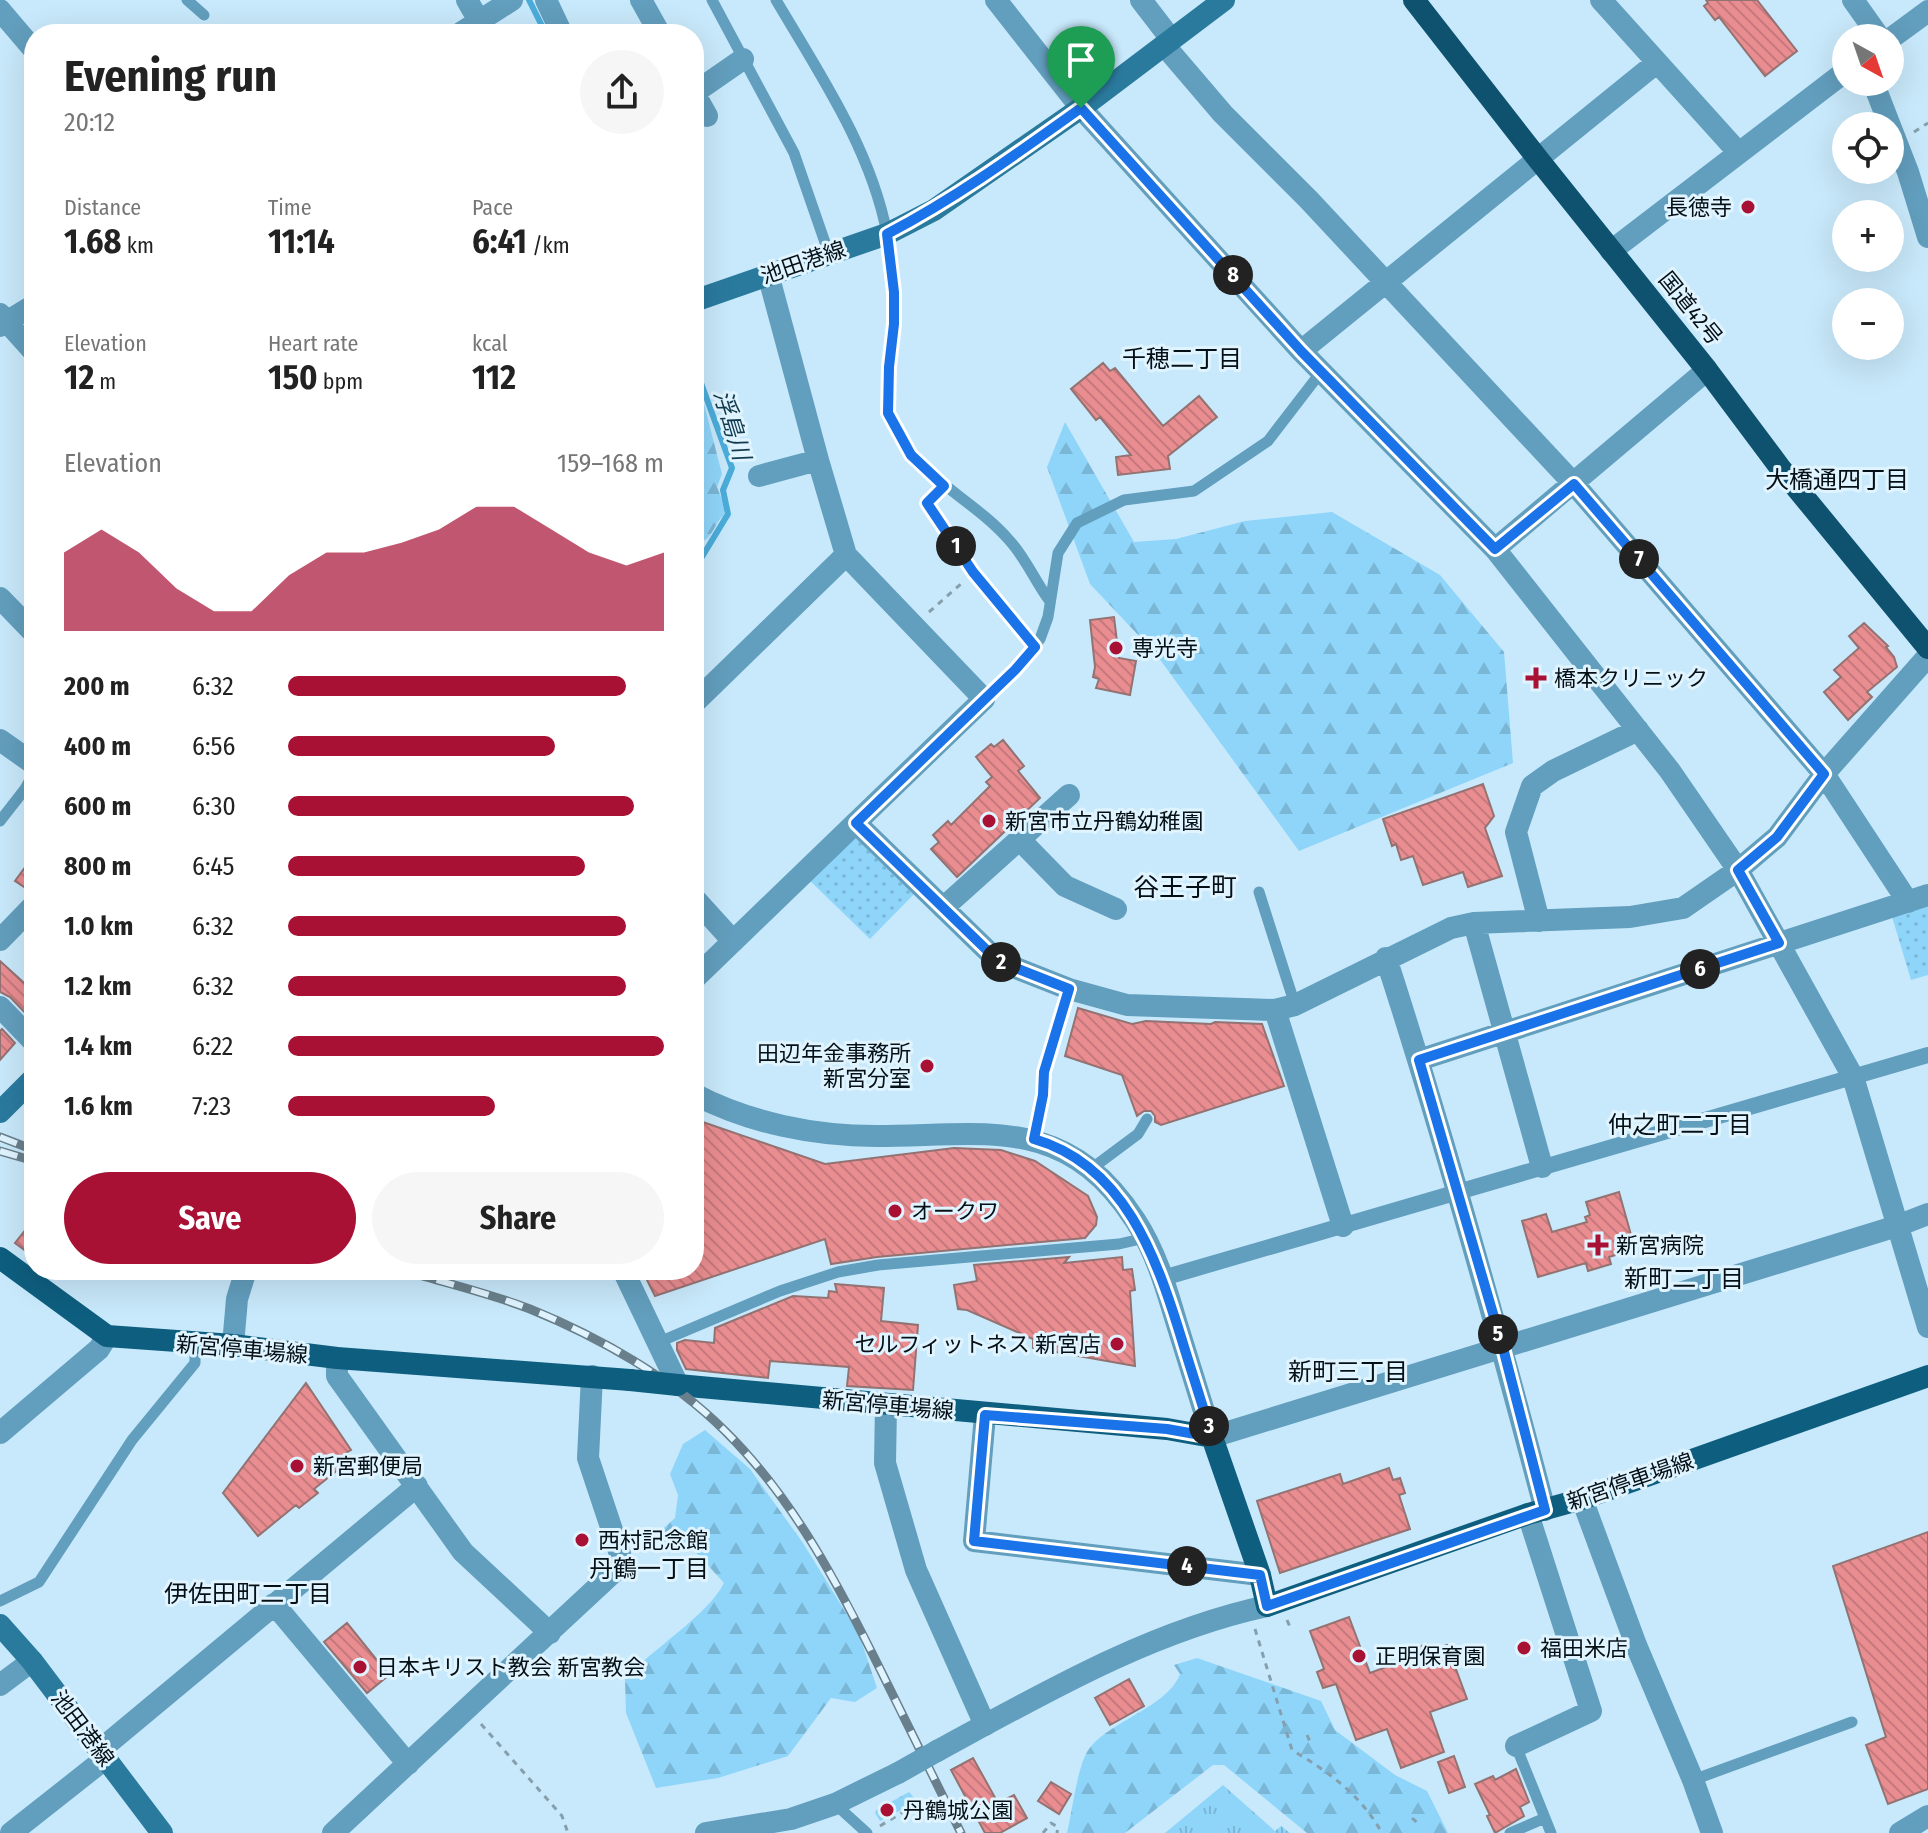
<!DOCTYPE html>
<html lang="en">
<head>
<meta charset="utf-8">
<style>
  :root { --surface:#fff; --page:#f6f6f6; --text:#222; --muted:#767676; --accent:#a81034 }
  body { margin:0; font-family:"Fira Sans Condensed","Noto Sans JP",sans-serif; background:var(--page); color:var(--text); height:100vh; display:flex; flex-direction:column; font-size:30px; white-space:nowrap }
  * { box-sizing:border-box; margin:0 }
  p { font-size:26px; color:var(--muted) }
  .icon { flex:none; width:44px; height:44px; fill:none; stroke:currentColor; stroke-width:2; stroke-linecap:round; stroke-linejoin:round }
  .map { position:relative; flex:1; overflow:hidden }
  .panel { position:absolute; left:24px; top:24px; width:680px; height:1256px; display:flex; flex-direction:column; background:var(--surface); border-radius:32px; box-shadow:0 8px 32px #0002 }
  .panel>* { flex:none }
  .needle { width:52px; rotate:140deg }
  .fabs { position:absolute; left:1832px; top:24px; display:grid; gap:16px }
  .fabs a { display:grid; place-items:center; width:72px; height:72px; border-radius:50%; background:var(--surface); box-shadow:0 8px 32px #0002; font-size:40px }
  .pin { position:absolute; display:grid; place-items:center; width:68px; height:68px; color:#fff; margin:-82px -34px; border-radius:50% 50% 50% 0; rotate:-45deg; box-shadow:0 0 8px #0007 }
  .pin .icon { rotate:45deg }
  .km { position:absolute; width:40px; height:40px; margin:-20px; border-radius:50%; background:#222; color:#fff; font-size:22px; line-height:40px; text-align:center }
  .round { display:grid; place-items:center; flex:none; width:84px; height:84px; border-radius:42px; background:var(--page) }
  .head { display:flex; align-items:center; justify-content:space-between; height:136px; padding:0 40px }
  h1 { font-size:44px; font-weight:700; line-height:60px }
  .stats { display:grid; grid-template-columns:repeat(3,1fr); gap:12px; height:136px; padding:8px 40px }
  .stats div { display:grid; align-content:center }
  .stats b { font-size:34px; font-weight:700 }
  .stats small { font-size:22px; font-weight:400 }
  .stats p { font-size:22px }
  .chart { height:224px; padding:16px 40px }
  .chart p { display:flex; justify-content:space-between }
  .chart svg { width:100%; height:144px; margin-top:8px; fill:var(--accent); opacity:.7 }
  .button { display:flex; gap:16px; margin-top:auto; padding:16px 40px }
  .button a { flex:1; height:92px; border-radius:48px; background:var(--accent); color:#fff; font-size:32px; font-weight:700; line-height:92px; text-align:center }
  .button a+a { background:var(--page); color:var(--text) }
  ul { padding:0 40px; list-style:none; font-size:26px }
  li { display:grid; grid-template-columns:128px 96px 1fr; align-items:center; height:60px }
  li i { height:20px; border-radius:10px; background:var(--accent) }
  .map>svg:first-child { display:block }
</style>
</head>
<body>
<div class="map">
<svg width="1928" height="1833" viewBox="0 0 1928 1833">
  <defs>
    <pattern id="grass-tufts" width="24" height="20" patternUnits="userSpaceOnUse" patternTransform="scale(2)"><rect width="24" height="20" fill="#8fd5fa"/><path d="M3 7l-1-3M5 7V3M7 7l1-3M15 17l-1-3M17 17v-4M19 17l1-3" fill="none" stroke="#7ab6d6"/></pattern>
    <pattern id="forest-firs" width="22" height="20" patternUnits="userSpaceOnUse" patternTransform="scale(2)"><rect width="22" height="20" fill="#8fd5fa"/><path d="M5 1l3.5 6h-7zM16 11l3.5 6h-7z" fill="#7ab6d6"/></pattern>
    <pattern id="park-dots" width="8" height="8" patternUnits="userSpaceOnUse" patternTransform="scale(2)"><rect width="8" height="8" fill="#8fd5fa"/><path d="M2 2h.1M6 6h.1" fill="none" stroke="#7ab6d6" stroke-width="1.8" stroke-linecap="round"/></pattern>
    <pattern id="building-back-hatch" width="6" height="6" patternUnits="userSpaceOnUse" patternTransform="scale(2)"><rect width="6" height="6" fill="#e98d91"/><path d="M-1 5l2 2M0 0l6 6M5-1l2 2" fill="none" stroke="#c6797c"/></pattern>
  </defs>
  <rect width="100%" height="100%" fill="#c8e9fb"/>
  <path fill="url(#grass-tufts)" d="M1223 1785 1275 1831 1281 1826 1290 1833H1165Z"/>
  <path fill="url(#forest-firs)" d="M694 392 703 400 722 474 717 487 725 507 724 515C715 522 713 537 703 541L694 536Z
    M1065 422 1134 542 1176 539 1245 521 1332 512 1440 575 1504 652 1513 763 1299 851 1156 654 1090 584 1047 467Z
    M705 1430 750 1469 803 1543 859 1634 877 1688 855 1702 831 1698 788 1756 718 1778 656 1788 626 1713 625 1679C652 1649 708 1615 724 1583L694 1550 662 1548 656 1535 675 1518 678 1495 670 1474 683 1444Z
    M1197 1658 1321 1701 1335 1730 1395 1775 1427 1791 1448 1833H1307L1224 1765H1213L1125 1833H1067C1072 1812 1077 1771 1086 1754 1102 1723 1167 1709 1180 1674L1174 1665Z"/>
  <path fill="url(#park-dots)" d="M856 828 918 890 870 939 806 877Z
    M1928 898V975L1911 980 1890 910Z
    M909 1792 916 1800 914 1803 880 1821 875 1813 876 1810Z"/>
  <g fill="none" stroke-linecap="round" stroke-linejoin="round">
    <path stroke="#4bacda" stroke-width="6" d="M529 0 546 34
      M694 386 701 383 732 468 723 490 728 514 694 570"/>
  </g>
  <path fill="url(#building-back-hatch)" stroke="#937272" stroke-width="2" d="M1706 0H1757L1797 51 1765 76 1719 17 1715 20 1704 6 1708 3Z
    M1103 363 1110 371 1115 368 1163 426 1199 396 1217 417 1168 456 1170 469 1118 475 1116 457 1131 455 1100 417 1096 420 1071 389Z
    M1114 617 1119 658 1136 661 1130 695 1096 688 1099 679 1093 677 1095 667 1090 620Z
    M1864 623 1888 646 1886 647 1894 657 1897 667 1867 692 1872 697 1848 720 1824 692 1841 677 1834 670 1859 648 1849 636Z
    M1003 740 1024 766 1018 771 1040 798 957 877 931 849 939 842 933 835 948 821 951 825 990 786 986 782 992 777 976 757 991 744 994 747Z
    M1483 784 1494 816 1485 828 1502 876 1468 887 1463 872 1423 885 1413 856 1401 860 1396 844 1392 846 1383 819Z
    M34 855V880L27 889 15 881Z
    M0 961 34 992V1022L10 997 0 992Z
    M1078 1008 1132 1024 1146 1021 1211 1024 1215 1022 1262 1024 1284 1086 1161 1125 1155 1122V1116L1151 1111H1144L1137 1116 1122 1075 1065 1056Z
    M2 1029 15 1043 0 1060V1031Z
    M694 1119 825 1164 954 1148 1001 1150 1035 1161 1088 1196 1097 1217 1096 1225 1085 1238 877 1257 831 1264 825 1239 655 1296 642 1270H694Z
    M1619 1192 1635 1249 1609 1257 1611 1264 1588 1271 1586 1263 1538 1277 1522 1221 1546 1214 1552 1232 1587 1222 1585 1217 1590 1215 1586 1202Z
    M34 1219V1257L15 1243Z
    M1069 1257 1064 1263 1122 1257 1123 1270 1132 1269 1135 1290 1130 1291 1135 1366 1033 1348V1339L967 1310 958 1309 954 1285 977 1281 974 1265Z
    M835 1284 884 1288 881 1321 918 1325 913 1390 847 1386 849 1367 770 1361 768 1378 686 1369 677 1350V1343L685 1340 714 1343 715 1328 793 1296 828 1298 829 1291 837 1292Z
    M306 1383 351 1450 339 1457 345 1464 314 1489 318 1493 299 1508 296 1505 258 1536 223 1493Z
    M1389 1468 1393 1480 1400 1478 1405 1493 1399 1495 1410 1529 1280 1573 1257 1501 1340 1474 1343 1484Z
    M1928 1532V1789L1888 1804 1866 1745 1886 1737 1833 1566Z
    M1349 1617 1370 1673 1408 1659 1405 1652 1427 1644 1430 1651 1447 1645 1467 1699 1430 1712 1444 1752 1401 1768 1387 1729 1356 1740 1336 1684 1323 1688 1317 1672 1324 1669 1310 1631Z
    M347 1623 389 1675 367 1693 324 1642Z
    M1129 1679 1144 1706 1110 1725 1095 1698Z
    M1454 1756 1465 1787 1449 1793 1438 1762Z
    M973 1758 998 1803 1014 1795 1027 1818 1000 1833H985L951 1770Z
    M1516 1769 1529 1802 1520 1807 1524 1816 1495 1833 1487 1816 1490 1815 1475 1784 1493 1776 1495 1780Z
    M1051 1782 1071 1794 1059 1814 1038 1801Z"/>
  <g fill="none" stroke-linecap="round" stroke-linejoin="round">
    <path stroke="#869fad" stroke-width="3" stroke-dasharray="6 6" stroke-linecap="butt" d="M1914 132 1928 123
      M929 612 962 583
      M1287 1620 1290 1627
      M1255 1629 1292 1750C1330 1773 1360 1794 1382 1833
      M481 1724 562 1816 568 1833
      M1307 1735 1311 1744
      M1412 1818 1421 1826
      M880 1826 908 1809
      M1043 1833 1051 1823 1058 1827 1057 1833"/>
    <path stroke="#629ebd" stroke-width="11" d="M187 0 204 15
      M712 0 794 153 829 254
      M776 0C819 73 871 149 887 234 891 252 892 271 893 289 896 323 889 357 888 391 888 399 887 408 889 415 909 474 971 496 1009 540 1025 557 1035 581 1049 600
      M944 486 927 503 973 572 1035 647
      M984 699 1015 670 1040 639 1048 617 1058 553 1077 523 1124 500 1194 491 1268 441 1321 372
      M0 821 25 789 34 772
      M1259 892 1295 1005
      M1034 1139 1043 1095 1044 1072 1069 989
      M1091 1169 1138 1134 1147 1119
      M659 1342 780 1291 838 1272 878 1265 1119 1244 1145 1238
      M0 1601 39 1582 132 1440 195 1363V1344
      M1516 1746 1551 1833
      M1693 1780 1852 1722
      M835 1804 867 1833
      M1510 1833 1545 1818"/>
    <path stroke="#629ebd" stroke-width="16" d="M1163 1278 1928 1055"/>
    <path stroke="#629ebd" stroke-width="22" d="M467 0 479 21
      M546 0 562 34
      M641 0 660 34
      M996 0 1081 108 1301 351 1495 549 1670 771 1738 870 1853 1077 1928 1327
      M1141 0 1171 39
      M1601 0 1738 152
      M1853 0 1880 38
      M0 10 34 50
      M459 34 512 0
      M1890 39 1928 11
      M1164 45 1223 114 1309 200 1574 484 1824 774 1908 902
      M1873 82 1908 172 1928 237
      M694 93 743 59
      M694 93 707 116
      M1611 251 1846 71
      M768 274 818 460 846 555 984 699
      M0 314 34 352
      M0 326 34 305
      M1301 351 1655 64
      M759 476 818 460
      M1495 549 1707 370
      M694 703 846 555
      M0 740 34 764
      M856 823 998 961 1069 989 1127 1005 1275 1010 1295 1005 1451 928 1474 923 1630 917 1683 908 1738 870 1777 837 1824 774 1928 656
      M1020 840 1065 886 1116 909
      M694 898 733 941
      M943 908 1069 795
      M1539 921 1516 832 1532 786 1553 771 1638 730
      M1474 923 1542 1167
      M0 940 34 905
      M1386 958C1445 1140 1496 1324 1545 1510
      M0 1007 34 1042
      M1275 1010 1343 1226
      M1419 1060 1928 895
      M623 1270 678 1385
      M233 1345 237 1299 246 1270
      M337 1358V1376L463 1552 550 1633
      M886 1405 885 1463 916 1570 985 1725
      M985 1415 974 1541 1260 1575
      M0 1433 99 1349 107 1336
      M1582 1499 1636 1645 1693 1780 1712 1833
      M274 1604 408 1764
      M0 1685 32 1661
      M1516 1746 1591 1711 1528 1514
      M100 1750 417 1486
      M11 1833 106 1758
      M333 1833 617 1569 620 1554 588 1458 592 1376
      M1900 1833 1928 1816"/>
    <path stroke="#629ebd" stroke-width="22" d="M0 598 34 633
      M694 979 984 699
      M694 1094C749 1123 815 1136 876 1136 985 1136 1065 1113 1135 1220 1155 1250 1166 1287 1176 1321 1188 1359 1200 1398 1212 1437L1897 1226 1928 1214
      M937 1751C1042 1694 1150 1631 1267 1606
      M706 1833 791 1819 835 1804 898 1773"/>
    <path stroke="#2a7a9e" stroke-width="22" d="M694 301 887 234 934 210 1081 108 1224 0
      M0 1112 34 1078
      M0 1625 32 1661 162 1833"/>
    <path stroke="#0e5e7f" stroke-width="22" d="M0 1258 107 1336 233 1345 337 1358 630 1380
      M678 1385 1167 1429 1212 1437 1260 1575 1267 1606 1528 1514 1582 1499 1928 1376"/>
    <path stroke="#0e526f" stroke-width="22" d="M1414 0 1538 159 1707 370 1781 469 1928 648"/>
    <defs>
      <path id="rail" d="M0 1137 34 1150
        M0 1151 34 1161
        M402 1270C445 1283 489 1293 530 1309 599 1337 672 1378 725 1431 795 1500 840 1588 883 1675 909 1728 935 1780 961 1833"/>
    </defs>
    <use href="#rail" stroke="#69808c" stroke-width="9"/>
    <use href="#rail" stroke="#e0f4ff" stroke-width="6" stroke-dasharray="18" stroke-linecap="butt"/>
    <path stroke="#629ebd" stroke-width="22" d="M898 1773 937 1751"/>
    <path stroke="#0e5e7f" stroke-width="22" d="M630 1380 678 1385"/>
  </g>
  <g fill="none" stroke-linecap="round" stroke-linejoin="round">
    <defs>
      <path id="route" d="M1081 108 1301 351 1495 549 1574 484 1824 774 1777 837 1738 870 1779 943 1419 1060 1503 1348 1545 1510 1267 1606 1260 1575 974 1541 985 1415 1167 1429 1212 1437C1202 1403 1191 1370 1181 1337 1156 1256 1124 1165 1034 1139L1043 1095 1044 1072 1069 989 998 961 856 823 1015 670 1035 647 973 572 927 503 944 486 911 455 888 413 889 367 894 324V292L887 234C956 198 1018 153 1081 108Z"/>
    </defs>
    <use href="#route" stroke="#fff" stroke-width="16"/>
    <use href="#route" stroke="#1a73e8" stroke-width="10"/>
  </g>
  <g fill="#a81034" stroke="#e0f4ff" stroke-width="3">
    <circle cx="1748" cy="207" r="8"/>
    <circle cx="1116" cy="648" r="8"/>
    <path d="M1532 666h8v8h8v8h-8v8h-8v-8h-8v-8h8z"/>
    <circle cx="989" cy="821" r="8"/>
    <circle cx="927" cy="1066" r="8"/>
    <circle cx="895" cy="1211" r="8"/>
    <path d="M1594 1233h8v8h8v8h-8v8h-8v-8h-8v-8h8z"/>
    <circle cx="1117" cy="1344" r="8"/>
    <circle cx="297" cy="1466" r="8"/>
    <circle cx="582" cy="1540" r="8"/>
    <circle cx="1524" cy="1648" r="8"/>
    <circle cx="1359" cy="1656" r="8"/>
    <circle cx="360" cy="1667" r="8"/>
    <circle cx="887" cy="1810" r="8"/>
  </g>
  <g text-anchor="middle" stroke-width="6" stroke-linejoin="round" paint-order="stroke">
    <g font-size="22" fill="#051016" stroke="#e0f4ff" text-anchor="start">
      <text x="1732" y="215" text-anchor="end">長徳寺</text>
      <text x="1132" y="656">専光寺</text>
      <text x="1554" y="686">橋本クリニック</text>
      <text x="1005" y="829">新宮市立丹鶴幼稚園</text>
      <text x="911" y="1061" text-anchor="end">田辺年金事務所<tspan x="911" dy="25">新宮分室</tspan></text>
      <text x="911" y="1219">オークワ</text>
      <text x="1616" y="1253">新宮病院</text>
      <text x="1101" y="1352" text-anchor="end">セルフィットネス 新宮店</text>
      <text x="313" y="1474">新宮郵便局</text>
      <text x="598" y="1548">西村記念館</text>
      <text x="1540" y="1656">福田米店</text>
      <text x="1375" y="1664">正明保育園</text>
      <text x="376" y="1675">日本キリスト教会 新宮教会</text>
      <text x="903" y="1818">丹鶴城公園</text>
    </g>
    <g font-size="22" fill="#051016" stroke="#e0f4ff">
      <text transform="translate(803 262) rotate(-19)" y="8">池田港線</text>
      <text transform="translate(1691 308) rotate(51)" y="8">国道42号</text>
      <text transform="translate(242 1349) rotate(5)" y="8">新宮停車場線</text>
      <text transform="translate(888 1405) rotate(5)" y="8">新宮停車場線</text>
      <text transform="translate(1630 1481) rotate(-19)" y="8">新宮停車場線</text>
      <text transform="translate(83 1728) rotate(53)" y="8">池田港線</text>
    </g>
    <g font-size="24" fill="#051016" stroke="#e0f4ff">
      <text x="1182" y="367">千穂二丁目</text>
      <text x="1837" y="488">大橋通四丁目</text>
      <text x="1680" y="1133">仲之町二丁目</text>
      <text x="1684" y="1287">新町二丁目</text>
      <text x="1348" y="1380">新町三丁目</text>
      <text x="649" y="1577">丹鶴一丁目</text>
      <text x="248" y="1602">伊佐田町二丁目</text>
    </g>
    <g font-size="24" font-style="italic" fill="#113b4f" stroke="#e0f4ff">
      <text transform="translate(732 425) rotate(73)" y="8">浮島川</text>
    </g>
    <g font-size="26" fill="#051016" stroke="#e0f4ff">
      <text x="1185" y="896">谷王子町</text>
    </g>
  </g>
</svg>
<div class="fabs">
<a><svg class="needle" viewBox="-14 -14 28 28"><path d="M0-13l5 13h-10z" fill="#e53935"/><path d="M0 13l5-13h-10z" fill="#767676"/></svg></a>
<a><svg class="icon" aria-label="locate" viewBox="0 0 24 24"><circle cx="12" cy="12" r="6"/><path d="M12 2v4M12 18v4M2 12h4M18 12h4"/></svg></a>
<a>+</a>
<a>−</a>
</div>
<div class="pin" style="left:1081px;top:108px;background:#1e9e55"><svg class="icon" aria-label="arrive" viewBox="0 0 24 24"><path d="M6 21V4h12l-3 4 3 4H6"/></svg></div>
<b class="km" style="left:956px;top:546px">1</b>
<b class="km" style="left:1001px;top:962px">2</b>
<b class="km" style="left:1209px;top:1426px">3</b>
<b class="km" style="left:1187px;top:1566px">4</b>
<b class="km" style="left:1498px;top:1334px">5</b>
<b class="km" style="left:1700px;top:969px">6</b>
<b class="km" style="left:1639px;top:559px">7</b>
<b class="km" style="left:1233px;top:275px">8</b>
<section class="panel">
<div class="head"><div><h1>Evening run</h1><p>20:12</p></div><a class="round"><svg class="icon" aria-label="share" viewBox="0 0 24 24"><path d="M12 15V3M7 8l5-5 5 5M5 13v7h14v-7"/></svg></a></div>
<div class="stats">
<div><p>Distance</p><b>1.68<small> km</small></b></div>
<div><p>Time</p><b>11:14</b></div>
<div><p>Pace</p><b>6:41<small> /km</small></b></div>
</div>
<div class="stats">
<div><p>Elevation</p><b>12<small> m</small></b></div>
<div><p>Heart rate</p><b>150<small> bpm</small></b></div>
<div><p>kcal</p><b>112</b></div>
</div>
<div class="chart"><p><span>Elevation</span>159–168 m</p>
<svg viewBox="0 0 160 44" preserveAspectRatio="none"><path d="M0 44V20L10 13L20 20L30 31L40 38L50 38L60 27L70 20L80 20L90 17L100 13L110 6L120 6L130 13L140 20L150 24L160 20V44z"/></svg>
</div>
<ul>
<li><b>200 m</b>6:32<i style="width:90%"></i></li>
<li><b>400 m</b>6:56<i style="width:71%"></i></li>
<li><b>600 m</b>6:30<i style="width:92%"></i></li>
<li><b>800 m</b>6:45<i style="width:79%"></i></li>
<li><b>1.0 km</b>6:32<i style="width:90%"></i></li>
<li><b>1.2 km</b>6:32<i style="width:90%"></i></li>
<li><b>1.4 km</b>6:22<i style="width:100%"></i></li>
<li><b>1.6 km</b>7:23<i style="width:55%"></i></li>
</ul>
<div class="button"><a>Save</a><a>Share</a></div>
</section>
</div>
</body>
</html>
